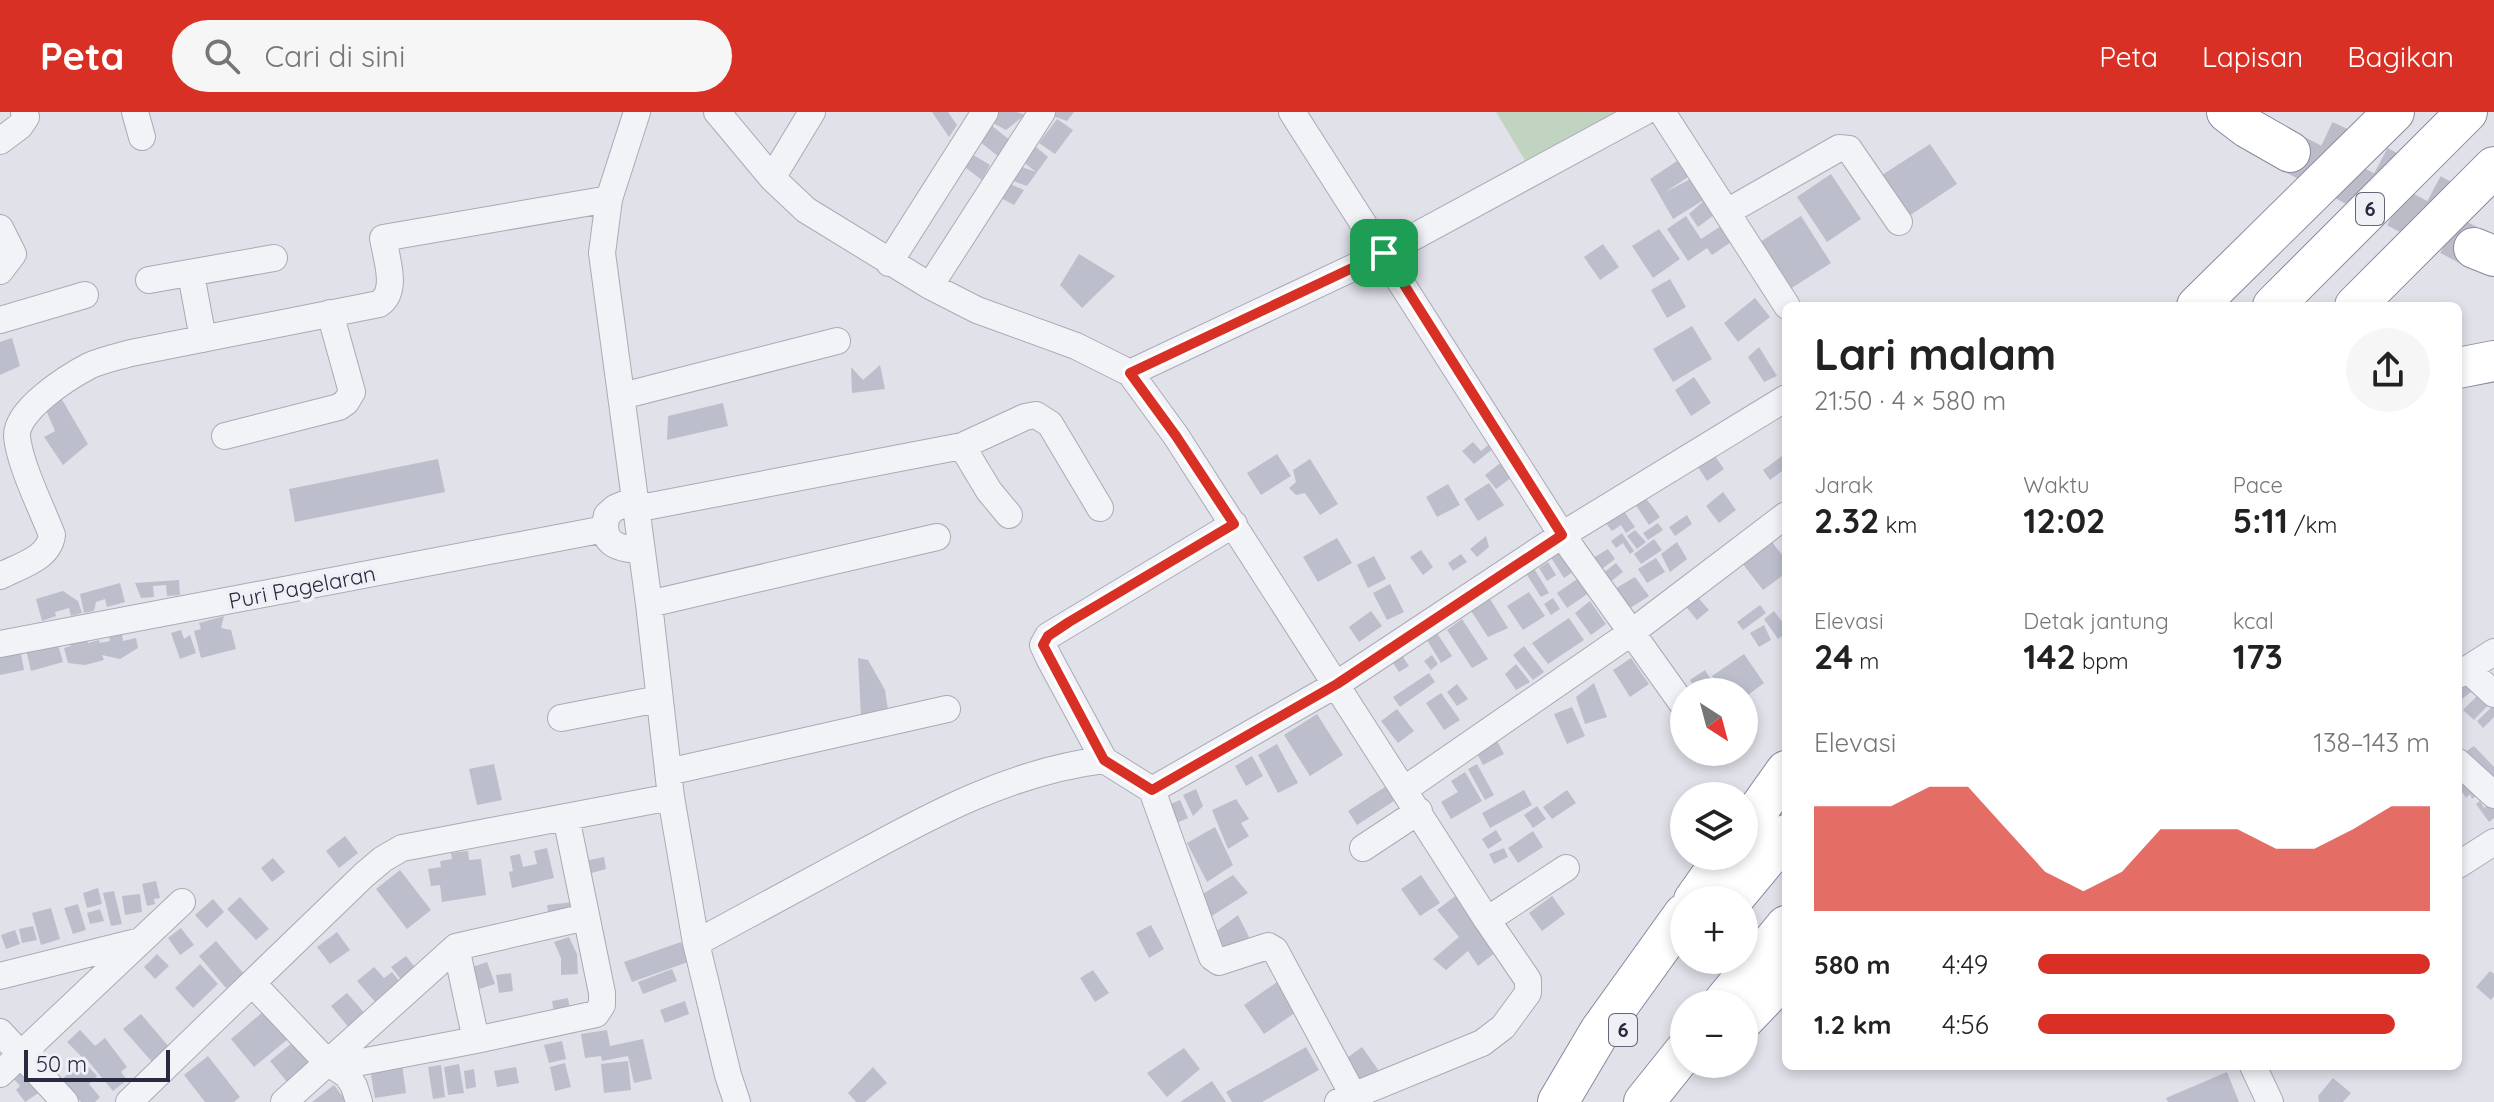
<!DOCTYPE html>
<html lang="id">
<head>
<meta charset="utf-8">
<style>
  :root { --surface:#fff; --page:#f6f6f6; --text:#222; --muted:#767676; --accent:#d93025 }
  body { margin:0; font-family:Quicksand,sans-serif; background:var(--page); color:var(--text); height:100vh; display:flex; flex-direction:column; font-size:30px; white-space:nowrap }
  * { box-sizing:border-box; margin:0 }
  p { font-size:26px; color:var(--muted) }
  .icon { flex:none; width:44px; height:44px; fill:none; stroke:currentColor; stroke-width:2; stroke-linecap:round; stroke-linejoin:round }
  .map { position:relative; flex:1; overflow:hidden }
  .side { position:absolute; left:1782px; top:190px; width:680px; height:768px; display:flex; flex-direction:column; background:var(--surface); border-radius:12px; box-shadow:0 4px 12px #0003 }
  .side>* { flex:none }
  .needle { width:52px; rotate:144deg }
  .controls { position:absolute; left:1670px; top:566px; display:grid; gap:16px }
  .controls a { display:grid; place-items:center; width:88px; height:88px; border-radius:50%; background:var(--surface); box-shadow:0 4px 12px #0003; font-size:40px }
  .scale { position:absolute; left:24px; bottom:20px; width:146px; box-sizing:border-box; padding-left:8px; border:4px solid #282a40; border-top:0; font-size:22px; line-height:28px; white-space:nowrap; color:#282a40; -webkit-text-stroke:6px #eff0f6; paint-order:stroke }
  .pin { position:absolute; display:grid; place-items:center; width:68px; height:68px; color:#fff; margin:-34px; border-radius:16px; box-shadow:0 4px 12px #0006 }
  .round { display:grid; place-items:center; flex:none; width:84px; height:84px; border-radius:42px; background:var(--page) }
  .head { display:flex; align-items:center; justify-content:space-between; height:136px; padding:0 32px }
  h1 { font-size:44px; font-weight:700; line-height:60px }
  .stats { display:grid; grid-template-columns:repeat(3,1fr); gap:12px; height:136px; padding:8px 32px }
  .stats div { display:grid; align-content:center }
  .stats b { font-size:34px; font-weight:700 }
  .stats small { font-size:22px; font-weight:400 }
  .stats p { font-size:22px }
  .chart { height:224px; padding:16px 32px }
  .chart p { display:flex; justify-content:space-between }
  .chart svg { width:100%; height:144px; margin-top:8px; fill:var(--accent); opacity:.7 }
  ul { padding:0 32px; list-style:none; font-size:26px }
  li { display:grid; grid-template-columns:128px 96px 1fr; align-items:center; height:60px }
  li i { height:20px; border-radius:10px; background:var(--accent) }
  header { display:flex; align-items:center; gap:48px; box-sizing:border-box; height:112px; padding:0 40px; background:var(--accent); color:#fff }
  header strong { font-size:38px }
  nav { display:flex; gap:44px; margin-inline-start:auto; font-size:28px }
  .search { width:560px; height:72px; background:var(--page); display:flex; align-items:center; gap:20px; box-sizing:border-box; padding:0 28px; border-radius:44px; color:var(--muted); font-size:30px }
  .map>svg:first-child { display:block }
</style>
</head>
<body>
<header>
<strong>Peta</strong>
<div class="search"><svg class="icon" aria-label="search" viewBox="0 0 24 24"><circle cx="10" cy="10" r="6"/><path d="M15 15l6 6"/></svg>Cari di sini</div>
<nav><a>Peta</a><a>Lapisan</a><a>Bagikan</a></nav>
</header>
<div class="map">
<svg width="2494" height="990" viewBox="0 0 2494 990">
  <rect width="100%" height="100%" fill="#e0e1e9"/>
  <path fill="#c1d3c1" d="M1496 0H1616L1526 50Z"/>
  <path fill="#bdbecc" d="M932 0H948L957 13 949 25Z
    M998 0H1017L1025 3 1006 18 991 10Z
    M1056 0H1074L1067 9 1053 4Z
    M1057 7 1073 18 1055 42 1039 31Z
    M991 13 1011 29 999 45 979 29Z
    M1930 32 1957 72 1906 106 1879 65Z
    M1035 34 1048 45 1027 74 1011 68 1022 55 1036 60 1022 49Z
    M970 41 990 53 982 68 962 53Z
    M1683 45 1694 61 1664 81 1694 65 1707 86 1673 107 1650 67Z
    M1831 62 1861 107 1827 130 1797 85Z
    M1008 71 1024 78 1014 93 999 85Z
    M1707 86 1718 100 1698 115 1689 102Z
    M1686 104 1701 127 1727 110 1737 126 1712 143 1707 136 1688 149 1667 117Z
    M1801 104 1831 151 1790 177 1760 130Z
    M1659 117 1680 147 1653 166 1632 134Z
    M1603 132 1619 155 1600 168 1584 145Z
    M1079 142 1115 164 1082 196 1060 173Z
    M1670 167 1686 195 1667 206 1651 178Z
    M1755 186 1770 205 1738 230 1724 211Z
    M1692 214 1712 247 1673 270 1653 237Z
    M12 226 20 254 0 263V230Z
    M1759 235 1777 264 1764 270 1748 245Z
    M880 253 885 277 852 281 851 255 863 268Z
    M1694 265 1711 291 1691 304 1675 278Z
    M61 286 88 332 63 353 44 325 55 319 46 298Z
    M723 291 728 314 667 328 668 304Z
    M1493 329 1494 336 1474 352 1462 339 1473 330 1481 339Z
    M1708 334 1724 357 1707 369 1692 346Z
    M1786 341V356L1770 368 1763 358Z
    M1277 342 1291 364 1261 383 1247 361Z
    M438 347 445 380 295 410 289 377Z
    M1310 347 1338 392 1320 403 1305 381 1296 383 1289 376 1296 370 1293 358Z
    M1504 348 1515 363 1496 377 1485 363Z
    M1489 371 1504 393 1478 409 1464 387Z
    M1448 372 1460 393 1437 405 1426 385Z
    M1723 380 1736 398 1719 411 1706 394Z
    M1645 385 1660 405 1649 413 1635 392Z
    M1619 392 1635 415 1626 421 1621 413 1612 419 1605 410Z
    M1687 403 1692 412 1675 424 1669 415Z
    M1658 411 1663 418 1648 428 1643 421Z
    M1635 418 1646 430 1637 437 1627 424Z
    M1622 421 1634 439 1630 442 1623 431 1616 436 1611 429Z
    M1486 424 1489 435 1477 445 1470 437Z
    M1768 425 1786 448V461L1763 478 1739 447Z
    M1337 426 1352 451 1318 470 1303 445Z
    M1654 427 1662 438 1641 452 1634 442Z
    M1677 430 1687 447 1670 460 1661 442Z
    M1560 437 1574 459 1564 466 1550 444Z
    M1608 437 1615 447 1602 457 1593 446Z
    M1421 438 1433 455 1423 463 1410 445Z
    M1461 442 1467 450 1453 459 1448 451Z
    M1374 444 1386 467 1368 476 1357 453Z
    M1656 446 1665 460 1647 471 1638 457Z
    M1548 450 1556 463 1547 469 1539 456Z
    M1616 451 1623 460 1610 470 1603 461Z
    M1533 455 1549 481 1541 485 1525 460Z
    M1583 463 1593 478 1567 496 1557 481Z
    M1635 465 1649 484 1624 500 1613 478Z
    M179 468 180 483 167 484 166 473 153 474 154 485 141 486 135 471Z
    M120 471 125 490 107 495 105 487 96 490 94 499 84 501 80 482Z
    M1390 472 1404 500 1387 508 1373 481Z
    M63 479 78 489 82 501 71 504 69 496 55 500 56 504 42 509 36 487Z
    M1529 480 1545 504 1523 518 1507 494Z
    M1694 481 1709 498 1697 508 1683 491Z
    M1487 482 1508 516 1488 525 1468 494Z
    M1553 486 1560 497 1551 503 1544 492Z
    M1590 489 1606 512 1591 523 1575 501Z
    M1760 493 1766 501 1743 518 1737 510Z
    M1371 499 1382 514 1359 530 1349 515Z
    M1774 499 1786 515V521L1778 527 1764 507Z
    M224 504 221 516 231 518 236 537 201 546 194 519 201 517 199 511Z
    M1569 506 1584 528 1548 552 1532 531Z
    M1462 507 1488 547 1472 556 1447 518Z
    M1764 513 1771 528 1759 535 1750 521Z
    M181 518 184 527 190 523 196 541 180 547 171 521Z
    M1437 521 1452 544 1441 551 1427 528Z
    M122 522 123 529 136 526 138 536 120 547 102 543 104 548 85 553 68 551 64 536 71 534 69 528 86 524 88 531 99 528 100 531 110 529 109 524Z
    M57 529 63 550 31 559 26 538Z
    M1524 534 1544 560 1533 568 1513 543Z
    M20 536 24 558 0 563V540Z
    M1397 536 1409 554 1399 560 1387 542Z
    M1744 542 1764 571 1744 586V580H1723L1712 564Z
    M1432 543 1438 552 1431 558 1424 549Z
    M858 546 868 548 885 578 888 598 861 605Z
    M1631 546 1649 572 1630 585 1613 558Z
    M1516 552 1530 570 1516 578 1505 562Z
    M1705 558 1719 580H1697L1690 568Z
    M1429 561 1435 570 1400 595 1393 585Z
    M2458 569 2476 576 2458 590Z
    M1594 571 1607 605 1585 612 1576 585Z
    M1457 572 1468 587 1457 594 1447 580Z
    M2481 580 2491 590 2474 608 2463 598Z
    M1441 581 1460 608 1444 618 1426 591Z
    M2494 593V605L2483 616 2477 609Z
    M1572 595 1585 624 1567 632 1554 602Z
    M1397 597 1414 619 1398 631 1381 609Z
    M1317 602 1343 643 1310 664 1284 623Z
    M1495 625 1504 642 1483 653 1474 636Z
    M1277 632 1298 671 1278 681 1258 643Z
    M2474 634 2494 655V666L2464 641Z
    M1252 644 1263 664 1246 674 1235 654Z
    M494 652 502 688 477 693 469 657Z
    M1477 652 1494 683 1485 688 1468 657Z
    M1465 660 1482 689 1451 707 1441 690 1458 680 1451 669Z
    M2470 667 2477 683 2472 687 2470 682 2466 686 2459 676Z
    M1388 673 1397 687 1357 713 1348 699Z
    M1196 677 1203 694 1193 704 1183 683Z
    M1524 678 1532 693 1490 716 1482 701Z
    M1567 678 1576 691 1552 707 1543 695Z
    M1236 687 1249 707 1241 711 1249 724 1228 737 1212 698Z
    M1180 688 1188 706 1172 713 1164 695Z
    M2480 689 2484 696 2491 691 2494 694V706L2489 710 2476 692Z
    M1537 694 1546 707 1533 716 1524 703Z
    M1215 715 1233 753 1207 770 1187 731Z
    M1496 718 1502 728 1488 737 1482 727Z
    M1533 719 1543 735 1518 751 1508 736Z
    M345 724 358 741 339 756 326 739Z
    M547 736 554 766 512 776 509 760 513 759 510 744 520 742 523 755 537 752 534 739Z
    M1504 736 1508 745 1494 752 1489 742Z
    M468 739 469 748 481 747 486 783 442 790 440 773 431 774 428 757 441 755 440 749 452 747 451 741Z
    M604 745 606 757 588 762 585 749Z
    M273 746 285 760 272 770 261 756Z
    M400 758 431 798 407 817 376 777Z
    M1233 763 1248 781 1207 807 1195 787Z
    M1421 763 1440 791 1420 804 1401 777Z
    M156 769 160 786 154 787 155 792 147 794 142 772Z
    M98 776 102 792 87 796 83 781Z
    M114 779 122 812 111 814 103 781Z
    M140 782 142 800 125 803 122 784Z
    M1458 782 1496 840 1478 854 1468 839 1446 858 1433 847 1459 825 1437 798Z
    M1552 784 1565 802 1542 819 1529 801Z
    M240 785 269 817 256 828 227 797Z
    M213 787 224 800 207 816 195 803Z
    M574 790 576 803 549 806 547 793Z
    M78 792 86 818 73 822 64 796Z
    M51 796 60 827 41 833 32 801Z
    M100 797 104 809 90 812 87 801Z
    M1238 803 1249 825 1224 844 1210 824Z
    M1151 813 1164 837 1149 846 1136 821Z
    M33 814 37 828 22 831 19 817Z
    M181 816 194 833 180 843 168 826Z
    M15 818 20 832 6 837 1 823Z
    M337 820 350 838 330 852 317 835Z
    M569 825 577 842 578 862 561 863V846L554 830Z
    M216 829 244 862 226 876 199 844Z
    M681 830 688 850 632 870 624 850Z
    M157 842 169 854 155 867 144 855Z
    M406 844 417 858 403 870 391 855Z
    M487 850 495 872 476 878 469 856Z
    M200 852 218 872 193 896 175 876Z
    M374 855 384 866 392 860 400 870 376 891 357 869Z
    M672 857 677 869 643 882 638 870Z
    M1093 858 1109 881 1095 890 1080 866Z
    M2490 859 2494 862V884L2491 888 2476 875Z
    M511 861 513 879 499 881 496 863Z
    M1283 866 1299 898 1264 922 1244 893Z
    M347 881 367 904 351 918 331 894Z
    M568 886 571 902 555 905 552 889Z
    M685 889 689 902 665 911 660 898Z
    M264 899 288 927 254 955 231 927Z
    M141 902 170 936 153 951 123 917Z
    M80 918 95 934 105 926 127 955 121 960 127 968 113 979 84 944 82 945 67 930Z
    M607 918 610 934 643 927 652 967 634 971 628 944 602 949 601 944 585 946 581 922Z
    M562 929 566 947 549 951 544 933Z
    M292 931 315 958 292 976 270 949Z
    M1306 935 1319 958 1262 990H1232L1226 980Z
    M1362 935 1379 959 1361 971 1344 948Z
    M1184 936 1200 957 1167 985 1147 961Z
    M208 944 240 985 234 990H205L184 963Z
    M83 949 97 964 89 972 100 985 95 990H81L61 968Z
    M628 949 631 978 604 981 601 952Z
    M565 951 571 975 555 979 550 955Z
    M402 952 406 981 375 986 370 957Z
    M459 952 464 981 448 983 444 955Z
    M441 953 445 985 433 987 428 955Z
    M516 955 519 971 497 975 494 959Z
    M873 955 887 971 865 990H856L848 981Z
    M27 957 43 978 25 990 16 978 20 974 14 967Z
    M474 957 476 975 466 977 464 959Z
    M2227 960 2239 990H2168L2166 986Z
    M2333 966 2351 981 2343 990H2319L2318 984Z
    M1212 969 1226 990H1180Z
    M334 973 347 990H312Z"/>
  <g fill="none" stroke-linecap="round" stroke-linejoin="round">
    <path stroke="#bbbcc7" stroke-width="40" stroke-dasharray="40 20" stroke-linecap="butt" d="M2324 28 2377 53 2484 110
      M2290 40 2474 136"/>
    <defs>
      <path id="minor" d="M135 0 142 25
        M637 0 609 87 602 141 649 492 671 685 696 831 728 963 737 990
        M717 0 772 66 806 98 930 174 977 198 1076 234 1130 261 1176 324 1487 808 1528 868V881L1503 915 1482 931 1338 990
        M1292 0 1562 423 1684 594
        M1662 0 1787 194
        M0 29 20 14 26 5 24 0
        M772 66 812 0
        M1727 100 1839 36 1849 37 1899 110
        M0 116 13 142 0 159
        M889 151 985 0
        M191 162 203 227
        M149 168 274 146
        M930 174 1042 0
        M0 208 85 183
        M1130 261 1384 141 1644 0
        M622 284 837 229
        M225 324 339 295 346 290 352 280 330 201
        M634 388 615 396 607 403C599 432 618 437 641 438
        M635 397 962 334
        M1009 403 989 379 962 334 1025 305 1036 303 1050 312 1100 396
        M0 464C19 454 49 447 52 423 42 397 19 351 17 324 16 298 68 265 89 254 102 248 117 245 131 241L379 192C399 179 386 146 383 126L609 87
        M649 492 937 425
        M0 532 605 417
        M2467 557 2494 582
        M2458 563 2494 540
        M561 606 659 587
        M1104 648 1049 546 1043 533 1048 524 1234 412
        M2458 650 2494 683
        M668 660 947 597
        M1405 677 1632 520 1786 403
        M1152 678 1212 845 1219 850 1268 834 1275 838 1353 983
        M1363 736 1419 699
        M2458 753 2494 730
        M1487 808 1566 756
        M696 831C747 803 799 775 851 747 931 703 1012 659 1104 648L1152 678 1337 572 1562 423 1786 286
        M456 835 476 928 596 902 602 893V881L566 705
        M0 864 140 829
        M253 872 327 950 347 963 354 974 359 990
        M0 920 65 990
        M2253 954 2270 990
        M335 955 476 928
        M0 962 182 790
        M129 990 364 763 383 747 402 736 671 685
        M284 990 456 835 586 805"/>
      <path id="highway" d="M2227 0 2248 16 2290 40
        M2474 136 2494 144
        M2197 194 2394 0
        M2273 194 2467 0
        M2355 194 2494 55
        M2458 256 2494 249
        M1744 718 1786 659
        M1694 788 1725 744
        M1732 788 1786 723
        M1722 892 1786 814
        M1744 907 1786 863
        M1558 990 1600 919 1684 802
        M1644 990 1684 940"/>
    </defs>
    <use href="#minor" stroke="#a9aab6" stroke-width="28"/>
    <use href="#highway" stroke="#878aa0" stroke-width="42"/>
    <use href="#minor" stroke="#f2f3f7" stroke-width="26"/>
    <use href="#highway" stroke="#fff" stroke-width="40"/>
  </g>
  <g fill="none" stroke-linecap="round" stroke-linejoin="round">
    <defs>
      <path id="route" d="M1384 141 1562 423 1337 572 1152 678 1104 648 1043 533 1048 524 1069 510 1234 412 1176 324 1130 261Z"/>
    </defs>
    <use href="#route" stroke="#fff" stroke-width="16"/>
    <use href="#route" stroke="#d93025" stroke-width="10"/>
  </g>
  <g text-anchor="middle" stroke-width="8" stroke-linejoin="round" paint-order="stroke">
    <g fill="#eff0f6" stroke="#646577" stroke-width="2">
      <rect x="2356" y="81" width="28" height="32" rx="6"/>
      <rect x="1609" y="902" width="28" height="32" rx="6"/>
    </g>
    <g font-size="20" font-weight="bold" fill="#282a40">
      <text x="2370" y="104">6</text>
      <text x="1623" y="925">6</text>
    </g>
    <g font-size="22" fill="#282a40" stroke="#eff0f6">
      <text transform="translate(302 475) rotate(-11)" y="8">Puri Pagelaran</text>
    </g>
  </g>
</svg>
<div class="controls">
<a><svg class="needle" viewBox="-14 -14 28 28"><path d="M0-13l5 13h-10z" fill="#e53935"/><path d="M0 13l5-13h-10z" fill="#767676"/></svg></a>
<a><svg class="icon" aria-label="layers" viewBox="0 0 24 24"><path d="M12 4l9 5-9 5-9-5zM3 14l9 5 9-5"/></svg></a>
<a>+</a>
<a>−</a>
</div>
<div class="scale">50 m</div>
<div class="pin" style="left:1384px;top:141px;background:#1e9e55"><svg class="icon" aria-label="arrive" viewBox="0 0 24 24"><path d="M6 21V4h12l-3 4 3 4H6"/></svg></div>
<section class="side">
<div class="head"><div><h1>Lari malam</h1><p>21:50 · 4 × 580 m</p></div><a class="round"><svg class="icon" aria-label="share" viewBox="0 0 24 24"><path d="M12 15V3M7 8l5-5 5 5M5 13v7h14v-7"/></svg></a></div>
<div class="stats">
<div><p>Jarak</p><b>2.32<small> km</small></b></div>
<div><p>Waktu</p><b>12:02</b></div>
<div><p>Pace</p><b>5:11<small> /km</small></b></div>
</div>
<div class="stats">
<div><p>Elevasi</p><b>24<small> m</small></b></div>
<div><p>Detak jantung</p><b>142<small> bpm</small></b></div>
<div><p>kcal</p><b>173</b></div>
</div>
<div class="chart"><p><span>Elevasi</span>138–143 m</p>
<svg viewBox="0 0 160 44" preserveAspectRatio="none"><path d="M0 44V12L10 12L20 12L30 6L40 6L50 19L60 32L70 38L80 32L90 19L100 19L110 19L120 25L130 25L140 19L150 12L160 12V44z"/></svg>
</div>
<ul>
<li><b>580 m</b>4:49<i style="width:100%"></i></li>
<li><b>1.2 km</b>4:56<i style="width:91%"></i></li>
</ul>
</section>
</div>
</body>
</html>
